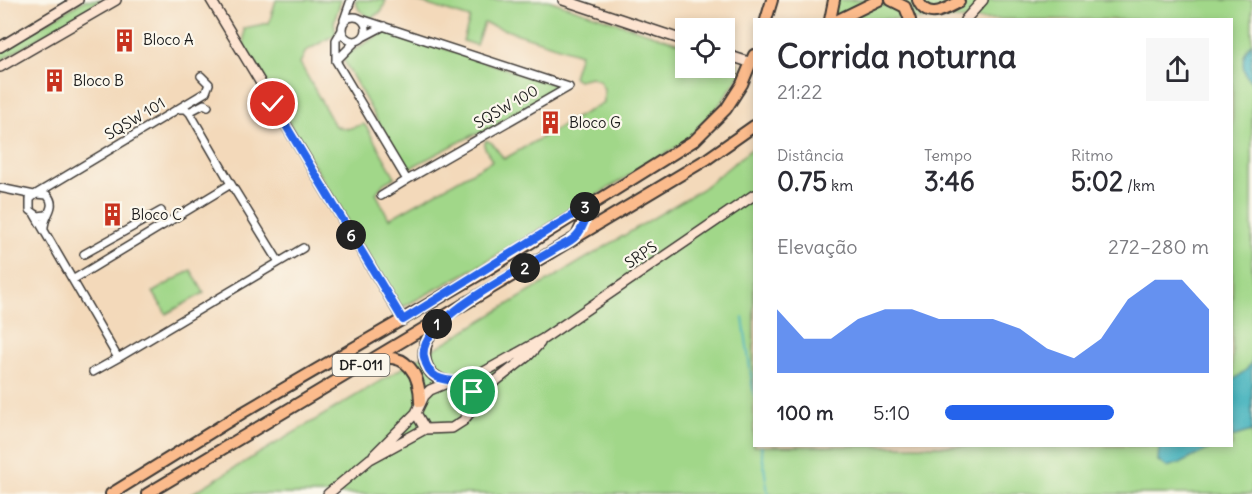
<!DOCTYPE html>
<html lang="pt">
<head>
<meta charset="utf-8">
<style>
  :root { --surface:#fff; --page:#f7f7f7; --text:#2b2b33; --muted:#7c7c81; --accent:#2563eb }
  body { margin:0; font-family:Delius,sans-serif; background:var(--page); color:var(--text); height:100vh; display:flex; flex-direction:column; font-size:22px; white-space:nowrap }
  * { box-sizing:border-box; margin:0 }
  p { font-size:20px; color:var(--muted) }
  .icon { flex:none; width:33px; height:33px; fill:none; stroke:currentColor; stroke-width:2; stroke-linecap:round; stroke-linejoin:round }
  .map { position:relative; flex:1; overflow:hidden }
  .details { position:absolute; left:753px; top:18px; width:480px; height:429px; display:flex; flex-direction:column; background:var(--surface); border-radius:0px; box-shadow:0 3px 9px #0003 }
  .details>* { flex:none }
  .tools { position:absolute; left:675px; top:18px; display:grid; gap:12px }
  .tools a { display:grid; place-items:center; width:60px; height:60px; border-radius:0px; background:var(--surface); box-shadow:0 3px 9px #0003; font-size:30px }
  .pin { position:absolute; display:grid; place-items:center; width:51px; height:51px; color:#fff; margin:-26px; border:3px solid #fff; border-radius:50%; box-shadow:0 2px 6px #0007 }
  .km { position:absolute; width:30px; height:30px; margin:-15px; border-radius:50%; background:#222; color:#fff; font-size:16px; line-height:30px; text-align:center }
  .round { display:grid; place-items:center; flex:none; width:63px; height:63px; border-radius:0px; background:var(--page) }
  .headline { display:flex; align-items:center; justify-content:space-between; height:102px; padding:0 24px }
  h1 { font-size:33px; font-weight:700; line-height:45px }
  .metrics { display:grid; grid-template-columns:repeat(3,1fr); gap:9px; height:102px; padding:6px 24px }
  .metrics div { display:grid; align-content:center }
  .metrics b { font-size:26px; font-weight:700 }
  .metrics small { font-size:16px; font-weight:400 }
  .metrics p { font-size:16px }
  .chart { height:168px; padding:12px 24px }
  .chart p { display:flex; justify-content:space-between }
  .chart svg { width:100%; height:108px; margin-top:6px; fill:var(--accent); opacity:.7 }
  ul { padding:0 24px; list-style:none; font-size:20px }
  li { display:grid; grid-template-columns:96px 72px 1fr; align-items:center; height:45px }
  li i { height:15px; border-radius:8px; background:var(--accent) }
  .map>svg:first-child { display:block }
</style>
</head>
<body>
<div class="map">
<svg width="1252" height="494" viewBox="0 0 1252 494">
  <rect width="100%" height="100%" fill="#fbf7ec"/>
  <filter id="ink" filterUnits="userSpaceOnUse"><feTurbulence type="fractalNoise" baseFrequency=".0167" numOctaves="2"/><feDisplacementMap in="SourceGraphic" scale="12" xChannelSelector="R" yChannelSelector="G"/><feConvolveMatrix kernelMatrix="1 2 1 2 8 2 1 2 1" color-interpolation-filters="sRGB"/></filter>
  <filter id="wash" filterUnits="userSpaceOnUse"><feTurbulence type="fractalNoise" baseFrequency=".008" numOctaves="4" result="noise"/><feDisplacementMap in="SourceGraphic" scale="24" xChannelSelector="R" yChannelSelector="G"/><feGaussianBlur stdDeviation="1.35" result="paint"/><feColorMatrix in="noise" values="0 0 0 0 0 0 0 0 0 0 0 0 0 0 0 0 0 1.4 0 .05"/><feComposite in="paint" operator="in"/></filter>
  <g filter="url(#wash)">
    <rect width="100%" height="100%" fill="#f3d9ba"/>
    <path fill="#a1d789" stroke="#5e7a52" stroke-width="1.5" d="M85 0H102L0 61V50Z
      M276 0H341L334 22 336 34 306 51 300 63 335 126 347 129 364 124 367 128 395 177 384 183 376 193 389 219 492 161 484 146 486 140 492 143 504 159 604 102V89L599 80 591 77 578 80 573 77 580 54 484 23 476 45 463 41 470 18 412 0H548L685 45 686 68H724L725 58 738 63 740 75 717 108 682 144 479 266 403 307 397 305 244 47V28L269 23Z
      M355 0H386L382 11 371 18 359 10Z
      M830 0H1252V494H191L702 189 754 147V446H1232V20L823 19Z
      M387 30 556 85 557 89 483 133 473 135 408 169 402 165 343 59 347 54Z
      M191 270 204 293 166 314 153 292Z"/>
    <path fill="#41b1bc" stroke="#2e666c" stroke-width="1.5" d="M1252 43V83C1240 71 1240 55 1252 43Z
      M1252 361V431L1232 437V381L1247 369Z
      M1159 446H1215L1181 463 1167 467 1158 461Z"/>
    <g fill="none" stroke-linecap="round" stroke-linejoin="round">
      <path stroke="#41b1bc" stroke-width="2" d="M743 318 754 396
        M761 446 768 494"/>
    </g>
  </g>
  <g filter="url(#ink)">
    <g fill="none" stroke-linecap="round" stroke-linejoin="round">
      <defs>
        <path id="street" d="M342 29a12 12 0 1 1 24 0a12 12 0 1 1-24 0Z
          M344 20 351 0
          M342 30 336 40V61L407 180 569 87 361 19
          M363 37 384 26
          M336 61 356 41
          M189 112 204 104 208 106
          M231 184 279 262
          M0 188 34 195
          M36 194 206 92 209 84 201 76
          M381 196 407 180
          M35 215 118 358 303 248
          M44 228C44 214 58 207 47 195L36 194 30 199V210L38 216 46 215
          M84 254 161 211
          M74 279 231 184 190 113 186 109H179
          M93 372 118 358"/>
        <path id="secondary" d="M211 0 403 320
          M563 0 686 41
          M965 20 983 0
          M0 47 78 0
          M724 54 752 63
          M0 67 116 0
          M474 398 529 355 540 343
          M425 429 416 413 424 396 430 390 449 382H466L543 339 754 195
          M374 455 416 413
          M328 494 370 459 425 429 452 428 463 421 471 411 474 398 466 382"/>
        <path id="primary" d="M891 0 905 7 910 20
          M918 0C927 21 944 10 959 2
          M766 20 772 0
          M830 20 834 0
          M838 20 879 0
          M577 236 591 204
          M439 323C419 342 417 375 449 382
          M377 359C407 352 420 374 420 402
          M111 494 242 413 482 273 695 140 726 109 742 84 754 55
          M147 494 707 159 754 126"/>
      </defs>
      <use href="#street" stroke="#3c3834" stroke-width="10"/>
      <use href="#secondary" stroke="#3c3834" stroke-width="12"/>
      <use href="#primary" stroke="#3c3834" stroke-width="14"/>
      <use href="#street" stroke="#fff" stroke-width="7"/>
      <use href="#secondary" stroke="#fde4d1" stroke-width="9"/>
      <use href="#primary" stroke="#fbbb8c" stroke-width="10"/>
    </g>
  </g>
  <g fill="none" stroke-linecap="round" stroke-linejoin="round" filter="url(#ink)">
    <defs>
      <path id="route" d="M273 104 403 320 592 203C587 213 584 229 576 236 572 241 563 245 557 248 528 266 416 320 424 357 429 382 446 380 466 382L473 392"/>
    </defs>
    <use href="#route" stroke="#fff" stroke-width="12"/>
    <use href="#route" stroke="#2563eb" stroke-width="8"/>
  </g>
  <defs>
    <symbol id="building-bare" viewBox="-9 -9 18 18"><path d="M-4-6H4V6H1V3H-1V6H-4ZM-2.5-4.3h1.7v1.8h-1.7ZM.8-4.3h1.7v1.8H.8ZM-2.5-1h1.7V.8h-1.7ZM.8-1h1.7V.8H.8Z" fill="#c8321e" stroke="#fbf7ec" stroke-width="2.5" paint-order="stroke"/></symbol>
  </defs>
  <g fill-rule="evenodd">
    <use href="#building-bare" x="108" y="24" width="33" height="33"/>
    <use href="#building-bare" x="38" y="64" width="33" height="33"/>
    <use href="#building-bare" x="534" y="106" width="33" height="33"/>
    <use href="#building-bare" x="96" y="198" width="33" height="33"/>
  </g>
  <g text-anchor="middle" stroke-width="4.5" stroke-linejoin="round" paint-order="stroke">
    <rect fill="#fbf7ec" stroke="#5f5e5a" stroke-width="1.5" x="332.5" y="354" width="57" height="22" rx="4.5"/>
    <g font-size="14" font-weight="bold" fill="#1c1c1c">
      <text x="361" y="370">DF-011</text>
    </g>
    <g font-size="15" fill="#1c1c1c" stroke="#fbf7ec" text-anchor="start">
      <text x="143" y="45">Bloco A</text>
      <text x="73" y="86">Bloco B</text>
      <text x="569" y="128">Bloco G</text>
      <text x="131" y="220">Bloco C</text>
    </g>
    <g font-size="15" fill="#1c1c1c" stroke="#fbf7ec">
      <text transform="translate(506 107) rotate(-30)" y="5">SQSW 100</text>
      <text transform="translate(135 119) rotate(-31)" y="5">SQSW 101</text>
      <text transform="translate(641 255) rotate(-34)" y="5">SRPS</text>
    </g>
  </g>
</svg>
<div class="tools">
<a><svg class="icon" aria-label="locate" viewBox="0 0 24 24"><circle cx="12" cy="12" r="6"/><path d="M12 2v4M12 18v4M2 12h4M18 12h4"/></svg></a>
</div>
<div class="pin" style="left:473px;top:392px;background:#1e9e55"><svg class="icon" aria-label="arrive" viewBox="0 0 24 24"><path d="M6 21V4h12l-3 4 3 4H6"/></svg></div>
<div class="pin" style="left:273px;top:104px;background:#d93025"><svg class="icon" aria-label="check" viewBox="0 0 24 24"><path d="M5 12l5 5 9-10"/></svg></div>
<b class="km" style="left:437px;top:324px">1</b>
<b class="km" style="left:525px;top:268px">2</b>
<b class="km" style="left:585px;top:207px">3</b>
<b class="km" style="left:351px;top:235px">6</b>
<section class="details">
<div class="headline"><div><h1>Corrida noturna</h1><p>21:22</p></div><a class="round"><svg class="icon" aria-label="share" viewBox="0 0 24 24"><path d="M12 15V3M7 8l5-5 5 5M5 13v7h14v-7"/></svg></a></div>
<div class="metrics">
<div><p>Distância</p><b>0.75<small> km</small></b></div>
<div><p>Tempo</p><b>3:46</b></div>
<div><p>Ritmo</p><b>5:02<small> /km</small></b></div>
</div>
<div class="chart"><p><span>Elevação</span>272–280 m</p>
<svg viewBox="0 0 160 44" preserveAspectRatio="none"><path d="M0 44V18L10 30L20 30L30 22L40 18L50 18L60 22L70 22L80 22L90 26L100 34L110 38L120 30L130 14L140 6L150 6L160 18V44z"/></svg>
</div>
<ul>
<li><b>100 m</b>5:10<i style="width:64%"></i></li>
</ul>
</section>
</div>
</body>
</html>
